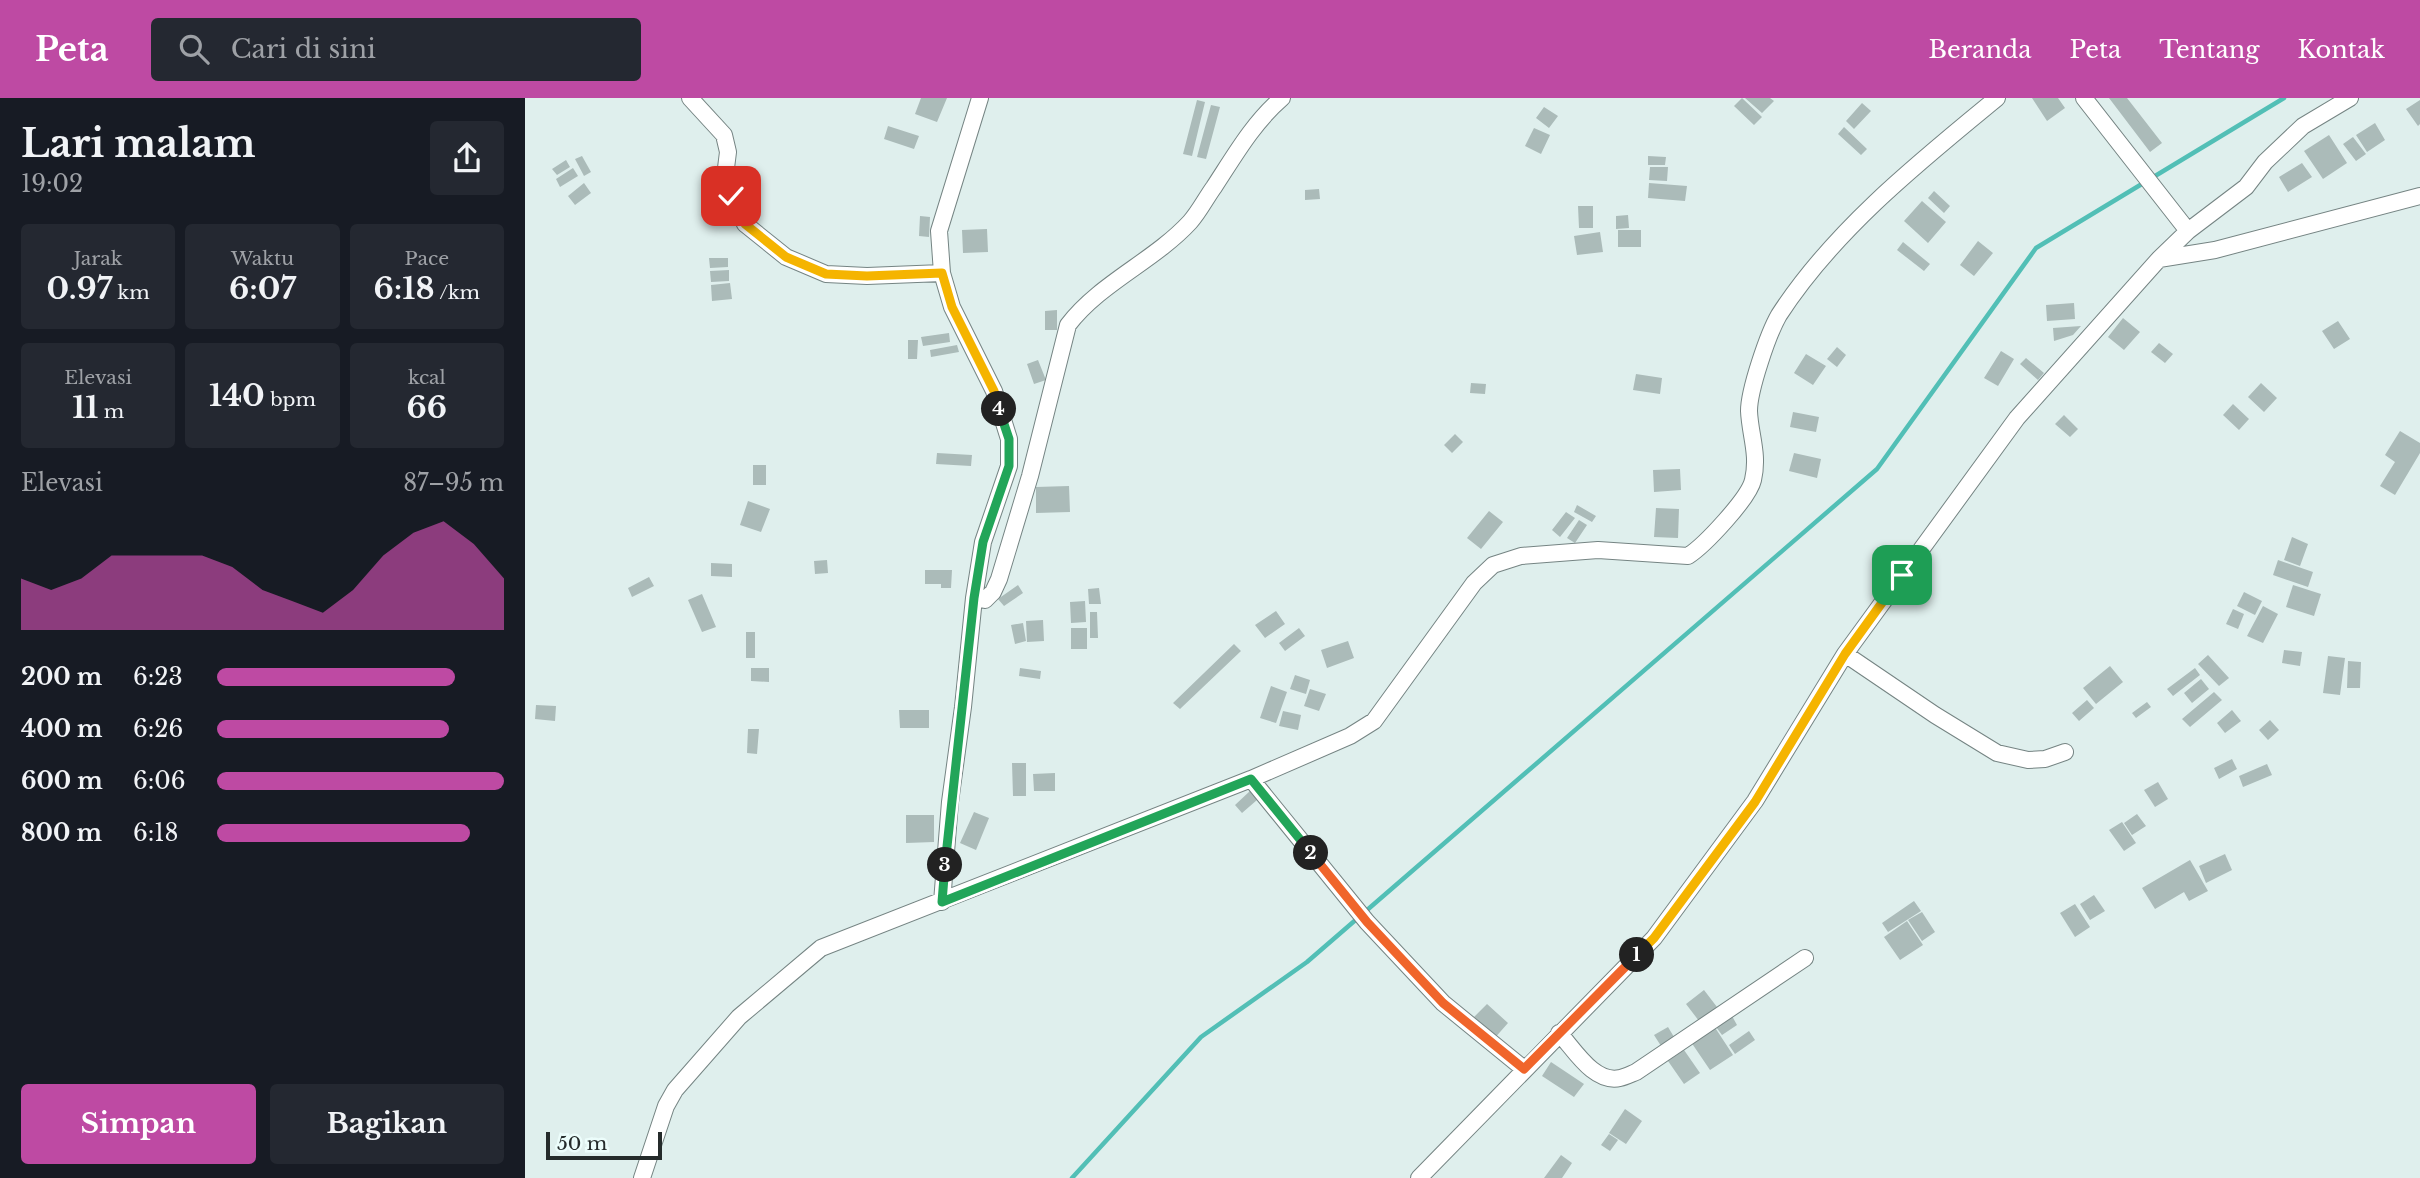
<!DOCTYPE html>
<html lang="id">
<head>
<meta charset="utf-8">
<style>
  :root { --surface:#171b24; --page:#242831; --text:#f1f3f6; --muted:#9ea1a6; --accent:#be4aa3 }
  body { margin:0; font-family:"Libre Baskerville",serif; background:var(--page); color:var(--text); height:100vh; display:flex; flex-direction:column; font-size:26px; white-space:nowrap }
  * { box-sizing:border-box; margin:0 }
  p { font-size:23px; color:var(--muted) }
  .icon { flex:none; width:38px; height:38px; fill:none; stroke:currentColor; stroke-width:2; stroke-linecap:round; stroke-linejoin:round }
  .map { position:relative; flex:1; overflow:hidden }
  .details { display:flex; flex-direction:column; background:var(--surface); width:525px }
  .details>* { flex:none }
  .scale { position:absolute; left:21px; bottom:18px; width:116px; box-sizing:border-box; padding-left:7px; border:4px solid #252b2b; border-top:0; font-size:19px; line-height:24px; white-space:nowrap; color:#252b2b; -webkit-text-stroke:5px #ecfdfb; paint-order:stroke }
  .pin { position:absolute; display:grid; place-items:center; width:60px; height:60px; color:#fff; margin:-30px; border-radius:14px; box-shadow:0 4px 10px #0006 }
  .km { position:absolute; width:35px; height:35px; margin:-18px; border-radius:50%; background:#222; color:#fff; font-size:19px; line-height:35px; text-align:center }
  .round { display:grid; place-items:center; flex:none; width:74px; height:74px; border-radius:7px; background:var(--page) }
  .headline { display:flex; align-items:center; justify-content:space-between; height:119px; padding:0 21px }
  h1 { font-size:38px; font-weight:700; line-height:52px }
  .metrics { display:grid; grid-template-columns:repeat(3,1fr); gap:10px; height:119px; padding:7px 21px }
  .metrics div { display:grid; align-content:center; border-radius:7px; background:var(--page); text-align:center }
  .metrics b { font-size:30px; font-weight:700 }
  .metrics small { font-size:19px; font-weight:400 }
  .metrics p { font-size:19px }
  .chart { height:196px; padding:14px 21px }
  .chart p { display:flex; justify-content:space-between }
  .chart svg { width:100%; height:126px; margin-top:7px; fill:var(--accent); opacity:.7 }
  .action { display:flex; gap:14px; margin-top:auto; padding:14px 21px }
  .action a { flex:1; height:80px; border-radius:7px; background:var(--accent); color:#fff; font-size:28px; font-weight:700; line-height:80px; text-align:center }
  .action a+a { background:var(--page); color:var(--text) }
  ul { padding:0 21px; list-style:none; font-size:23px }
  li { display:grid; grid-template-columns:112px 84px 1fr; align-items:center; height:52px }
  li i { height:18px; border-radius:9px; background:var(--accent) }
  header { display:flex; align-items:center; gap:42px; box-sizing:border-box; height:98px; padding:0 35px; background:var(--accent); color:#fff }
  header strong { font-size:33px }
  nav { display:flex; gap:38px; margin-inline-start:auto; font-size:24px }
  .search { width:490px; height:63px; background:var(--page); display:flex; align-items:center; gap:18px; box-sizing:border-box; padding:0 24px; border-radius:7px; color:var(--muted); font-size:26px }
  main { display:flex; flex:1; min-height:0 }
  .map>svg:first-child { display:block }
</style>
</head>
<body>
<header>
<strong>Peta</strong>
<div class="search"><svg class="icon" aria-label="search" viewBox="0 0 24 24"><circle cx="10" cy="10" r="6"/><path d="M15 15l6 6"/></svg>Cari di sini</div>
<nav><a>Beranda</a><a>Peta</a><a>Tentang</a><a>Kontak</a></nav>
</header>
<main>
<section class="details">
<div class="headline"><div><h1>Lari malam</h1><p>19:02</p></div><a class="round"><svg class="icon" aria-label="share" viewBox="0 0 24 24"><path d="M12 15V3M7 8l5-5 5 5M5 13v7h14v-7"/></svg></a></div>
<div class="metrics">
<div><p>Jarak</p><b>0.97<small> km</small></b></div>
<div><p>Waktu</p><b>6:07</b></div>
<div><p>Pace</p><b>6:18<small> /km</small></b></div>
</div>
<div class="metrics">
<div><p>Elevasi</p><b>11<small> m</small></b></div>
<div><b>140<small> bpm</small></b></div>
<div><p>kcal</p><b>66</b></div>
</div>
<div class="chart"><p><span>Elevasi</span>87–95 m</p>
<svg viewBox="0 0 160 44" preserveAspectRatio="none"><path d="M0 44V26L10 30L20 26L30 18L40 18L50 18L60 18L70 22L80 30L90 34L100 38L110 30L120 18L130 10L140 6L150 14L160 26V44z"/></svg>
</div>
<ul>
<li><b>200 m</b>6:23<i style="width:83%"></i></li>
<li><b>400 m</b>6:26<i style="width:81%"></i></li>
<li><b>600 m</b>6:06<i style="width:100%"></i></li>
<li><b>800 m</b>6:18<i style="width:88%"></i></li>
</ul>
<div class="action"><a>Simpan</a><a>Bagikan</a></div>
</section>
<div class="map">
<svg width="1895" height="1080" viewBox="0 0 1895 1080">
  <rect width="100%" height="100%" fill="#dfefed"/>
  <g fill="none" stroke-linecap="round" stroke-linejoin="round">
    <path stroke="#52bfb6" stroke-width="4.5" d="M547 1080 676 939 782 864 1352 371 1511 150 1759 0"/>
  </g>
  <path fill="#abbbb9" d="M396 0H422L412 24 390 16Z
    M1217 0 1237 19 1229 27 1209 8Z
    M1220 0H1245L1249 3 1237 15Z
    M1507 0H1533L1540 10 1522 23Z
    M1584 0H1602L1637 45 1625 54Z
    M672 2 680 4 667 58 658 56Z
    M1895 2V26L1893 28 1881 11Z
    M1337 5 1346 13 1329 31 1321 23Z
    M686 7 695 9 681 61 672 59Z
    M1019 9 1033 18 1024 30 1011 20Z
    M1850 25 1860 42 1842 54 1831 37Z
    M363 28 394 38 389 51 359 41Z
    M1319 29 1342 51 1336 57 1313 36Z
    M1009 30 1025 37 1016 56 1000 48Z
    M1804 37 1822 65 1798 81 1779 53Z
    M1828 39 1841 56 1831 63 1818 46Z
    M57 58 66 74 59 78 50 61Z
    M1123 58 1141 59 1140 67H1123Z
    M41 62 45 69 32 77 27 71Z
    M1777 65 1787 79 1763 94 1754 79Z
    M1125 69H1143L1142 83 1124 82Z
    M48 70 53 78 35 89 31 81Z
    M59 85 66 95 50 107 43 98Z
    M1124 85 1162 88 1160 103 1123 100Z
    M794 91 795 101 780 102V92Z
    M1409 93 1425 108 1419 115 1403 100Z
    M1397 103 1421 124 1403 145 1379 123Z
    M1053 108H1068V130H1054Z
    M1103 117 1104 130 1091 131V118Z
    M395 118 405 119 404 139 394 138Z
    M462 131 463 154 438 155 437 132Z
    M1093 132H1116V149H1093Z
    M1075 134 1078 154 1052 157 1049 138Z
    M1453 143 1468 155 1449 178 1435 167Z
    M1378 144 1405 166 1399 173 1372 152Z
    M184 160H203V169L185 170Z
    M204 172V183L186 184 185 173Z
    M205 185 207 201 187 203 186 187Z
    M1549 205 1550 221 1522 223 1521 207Z
    M532 212V232H520V213Z
    M1598 220 1615 234 1599 252 1583 239Z
    M1813 223 1825 241 1809 251 1797 233Z
    M1556 228 1548 237 1529 243 1528 230Z
    M424 235 425 244 398 248 396 239Z
    M383 242H393L392 261H383Z
    M1634 245 1648 256 1640 265 1626 254Z
    M432 247 434 254 406 259 405 252Z
    M1312 249 1321 257 1312 269 1302 261Z
    M1476 253 1489 261 1473 288 1459 280Z
    M1281 256 1301 268 1288 287 1269 275Z
    M1501 260 1519 275 1513 282 1495 266Z
    M513 262 521 282 509 286 502 266Z
    M1111 276 1137 280 1135 296 1108 292Z
    M946 285 961 286 960 296 945 295Z
    M1736 285 1752 300 1739 314 1723 299Z
    M1708 306 1724 321 1714 332 1698 317Z
    M1268 314 1294 319 1291 334 1265 329Z
    M1539 317 1553 331 1545 339 1530 326Z
    M1875 333 1895 345V355L1870 397 1855 388 1870 364 1860 357Z
    M930 336 938 344 927 355 919 347Z
    M412 355 447 357 446 368 411 366Z
    M1269 355 1296 361 1292 380 1264 373Z
    M228 367H241V387H228Z
    M1155 371 1156 392 1129 394 1128 372Z
    M544 388 545 414 511 415V389Z
    M223 403 245 411 236 434 215 427Z
    M1052 407 1071 418 1067 424 1049 414Z
    M1131 410 1154 411 1153 440 1129 439Z
    M964 413 978 424 956 451 942 440Z
    M1041 414 1050 420 1035 439 1027 432Z
    M1054 422 1062 427 1050 445 1042 440Z
    M1767 439 1783 446 1775 468 1759 462Z
    M302 462 303 475 290 476 289 463Z
    M1753 462 1788 474 1783 489 1748 477Z
    M186 465 207 466V479L186 478Z
    M400 472H427L426 490H416V486H400Z
    M124 479 129 488 107 499 103 490Z
    M493 487 498 495 479 508 473 501Z
    M1768 487 1796 496 1789 518 1761 509Z
    M574 490 576 506H564L563 491Z
    M1719 494 1737 503 1730 517 1712 508Z
    M177 496 191 529 177 534 163 502Z
    M560 503 561 524 546 525 545 504Z
    M1738 508 1753 516 1738 545 1722 538Z
    M1708 511 1719 516 1713 531 1701 526Z
    M751 513 760 526 740 540 730 527Z
    M565 514H572L573 540H565Z
    M518 522 519 543 502 544 501 523Z
    M498 525 501 543 490 546 486 527Z
    M546 530H562V551H546Z
    M774 530 780 538 760 553 754 545Z
    M221 534H230V560H221Z
    M823 543 829 560 802 570 796 552Z
    M709 546 716 553 655 611 648 605Z
    M1759 552 1777 554 1775 568 1757 565Z
    M1683 557 1704 580 1694 588 1673 566Z
    M1803 558 1820 560 1815 597 1798 595Z
    M1823 563 1836 564 1835 590H1822Z
    M1585 568 1598 584 1571 606 1558 590Z
    M226 570H244V584L226 583Z
    M495 570 516 573 515 581 494 578Z
    M1670 570 1675 577 1648 598 1642 591Z
    M770 577 785 582 781 596 765 591Z
    M1676 581 1684 591 1667 605 1659 595Z
    M746 588 762 594 751 625 735 620Z
    M785 591 801 596 794 613 779 608Z
    M1689 594 1697 602 1665 629 1657 621Z
    M1562 602 1569 610 1554 623 1547 615Z
    M1622 604 1626 609 1611 620 1607 615Z
    M11 607 31 608 30 623 10 621Z
    M374 612H404V630H375Z
    M1707 612 1716 623 1700 635 1692 625Z
    M758 613 776 617 773 632 754 628Z
    M1745 622 1754 632 1743 642 1734 632Z
    M223 631H234L232 656 222 655Z
    M1707 661 1712 671 1694 681 1689 670Z
    M487 665H501V698H488Z
    M1742 666 1747 677 1718 689 1714 678Z
    M530 675V693H509L508 676Z
    M1633 684 1643 701 1630 709 1619 692Z
    M725 693 732 702 717 715 710 707Z
    M449 714 464 720 451 752 435 745Z
    M1612 716 1621 728 1607 737 1599 725Z
    M381 717H409V744L381 745Z
    M1597 724 1611 745 1599 753 1584 732Z
    M1700 756 1707 772 1681 785 1674 768Z
    M1665 762 1683 793 1664 803 1659 794 1630 811 1617 790Z
    M1569 797 1580 813 1565 822 1555 806Z
    M1389 803 1396 813 1363 834 1357 825Z
    M1550 806 1565 829 1550 839 1535 815Z
    M1397 814 1410 834 1397 843 1383 822Z
    M1382 823 1398 847 1375 862 1359 839Z
    M1179 892 1192 909 1174 923 1161 906Z
    M962 906 983 925 968 942 946 922Z
    M1207 918 1212 927 1197 937 1191 929Z
    M1189 928 1208 957 1185 972 1166 944Z
    M1143 929 1149 939 1136 948 1129 937Z
    M1224 933 1230 942 1210 956 1204 947Z
    M1159 952 1175 975 1159 986 1143 963Z
    M1026 964 1059 986 1049 999 1017 978Z
    M1100 1011 1117 1023 1101 1046 1084 1035Z
    M1084 1036 1093 1042 1085 1053 1076 1047Z
    M1036 1057 1047 1065 1037 1080H1019Z"/>
  <g fill="none" stroke-linecap="round" stroke-linejoin="round">
    <defs>
      <path id="minor" d="M165 0 199 37 203 54 201 70 206 98 220 126 261 159 301 176 342 178 417 175
        M1663 133 1721 89 1740 64 1778 28 1825 0
        M1634 161 1690 152 1895 98
        M449 500 460 502 468 494 474 481 505 378 543 227C575 185 629 163 665 124 674 114 681 100 689 89 710 57 728 25 757 0
        M1320 556 1410 617 1472 655 1503 662 1520 661 1540 654
        M726 681 842 824 918 905 999 971
        M417 804 425 704 438 609 449 500 458 444 484 368V341L469 293 427 209 417 175 414 133 455 0
        M1034 935C1049 951 1069 986 1095 980 1100 979 1106 976 1111 974L1280 860
        M117 1080 141 1008 150 992 214 919 296 850 726 681 825 638 849 623 949 485 968 467 996 458 1073 452 1163 458C1180 447 1224 400 1228 382 1234 356 1225 337 1224 313 1224 292 1243 236 1254 217 1309 132 1394 64 1472 0
        M894 1080 1129 840 1230 703 1320 556 1492 320 1634 161 1663 133 1559 0"/>
    </defs>
    <use href="#minor" stroke="#758483" stroke-width="18"/>
    <use href="#minor" stroke="#fff" stroke-width="16"/>
  </g>
  <g fill="none" stroke-linecap="round" stroke-linejoin="round">
    <defs>
      <path id="split-1" d="M1112 857 1129 840 1230 704 1320 556 1377 477"/>
      <path id="split-2" d="M786 755 842 824 918 905 999 971 1112 857"/>
      <path id="split-3" d="M420 767 417 804 726 681 786 755"/>
      <path id="split-4" d="M420 767 449 500 458 444 484 368V341L474 311"/>
      <path id="split-5" d="M206 98 220 126 261 159 301 176 342 178 417 175 427 209 469 293 474 311"/>
    </defs>
    <use href="#split-1" stroke="#fff" stroke-width="14"/>
    <use href="#split-2" stroke="#fff" stroke-width="14"/>
    <use href="#split-3" stroke="#fff" stroke-width="14"/>
    <use href="#split-4" stroke="#fff" stroke-width="14"/>
    <use href="#split-5" stroke="#fff" stroke-width="14"/>
    <use href="#split-1" stroke="#f5b400" stroke-width="9"/>
    <use href="#split-2" stroke="#f0652b" stroke-width="9"/>
    <use href="#split-3" stroke="#22a559" stroke-width="9"/>
    <use href="#split-4" stroke="#22a559" stroke-width="9"/>
    <use href="#split-5" stroke="#f5b400" stroke-width="9"/>
  </g>
</svg>
<div class="scale">50 m</div>
<div class="pin" style="left:1377px;top:477px;background:#1e9e55"><svg class="icon" aria-label="arrive" viewBox="0 0 24 24"><path d="M6 21V4h12l-3 4 3 4H6"/></svg></div>
<div class="pin" style="left:206px;top:98px;background:#d93025"><svg class="icon" aria-label="check" viewBox="0 0 24 24"><path d="M5 12l5 5 9-10"/></svg></div>
<b class="km" style="left:1112px;top:857px">1</b>
<b class="km" style="left:786px;top:755px">2</b>
<b class="km" style="left:420px;top:767px">3</b>
<b class="km" style="left:474px;top:311px">4</b>
</div>
</main>
</body>
</html>
